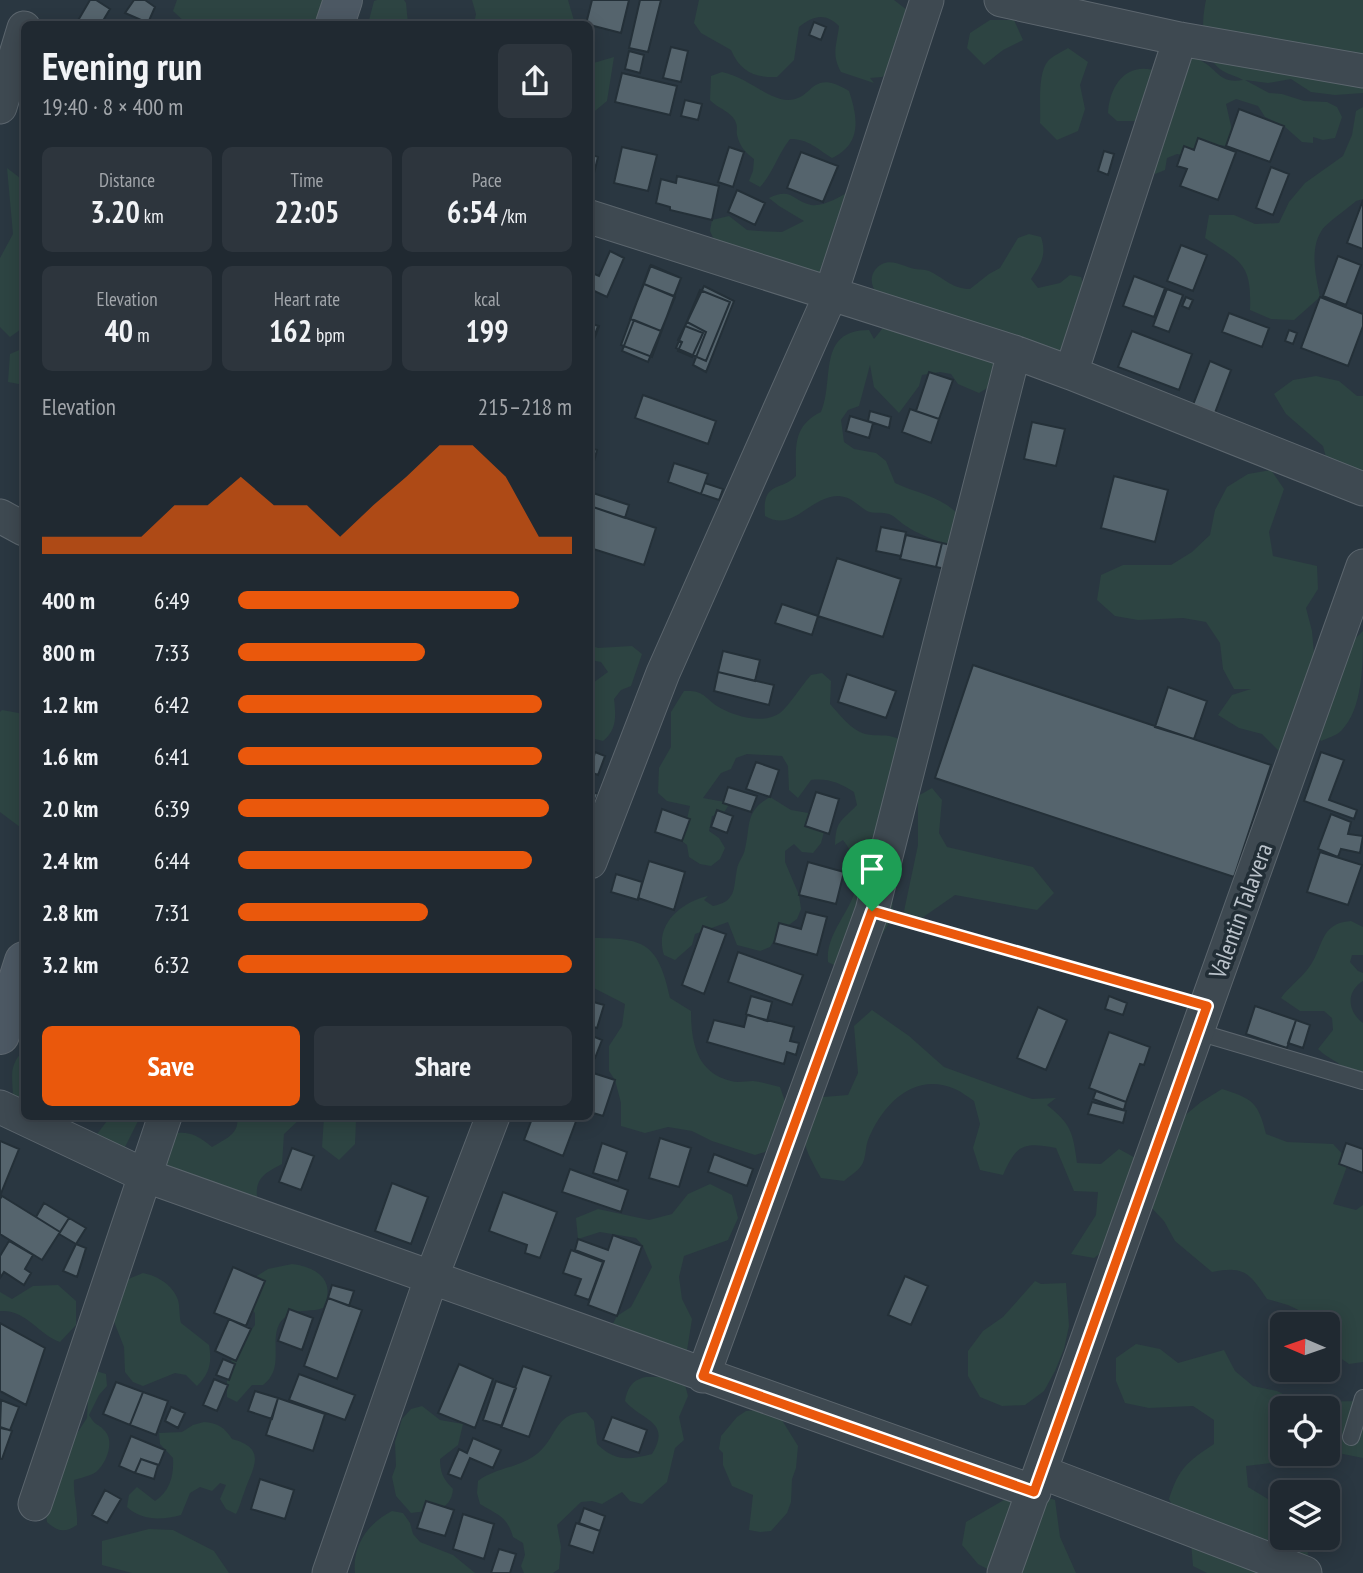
<!DOCTYPE html>
<html lang="en">
<head>
<meta charset="utf-8">
<style>
  :root { --surface:#202931; --page:#2d353d; --text:#f1f3f6; --muted:#a2a6ab; --line:#3d454d; --accent:#ea580c }
  body { margin:0; font-family:"PT Sans Narrow",sans-serif; background:var(--page); color:var(--text); height:100vh; display:flex; flex-direction:column; font-size:26px; white-space:nowrap }
  * { box-sizing:border-box; margin:0 }
  p { font-size:23px; color:var(--muted) }
  .icon { flex:none; width:38px; height:38px; fill:none; stroke:currentColor; stroke-width:2; stroke-linecap:round; stroke-linejoin:round }
  .map { position:relative; flex:1; overflow:hidden }
  .drawer { position:absolute; left:21px; top:21px; width:572px; height:1099px; display:flex; flex-direction:column; background:var(--surface); border-radius:10px; box-shadow:0 4px 18px #0003,0 0 0 2px var(--line) }
  .drawer>* { flex:none }
  .needle { width:46px; rotate:272deg }
  .controls { position:absolute; left:1270px; top:1312px; display:grid; gap:14px }
  .controls a { display:grid; place-items:center; width:70px; height:70px; border-radius:10px; background:var(--surface); box-shadow:0 4px 18px #0003,0 0 0 2px var(--line); font-size:35px }
  .pin { position:absolute; display:grid; place-items:center; width:60px; height:60px; color:#fff; margin:-72px -30px; border-radius:50% 50% 50% 0; rotate:-45deg; box-shadow:0 0 7px #0007 }
  .pin .icon { rotate:45deg }
  .round { display:grid; place-items:center; flex:none; width:74px; height:74px; border-radius:10px; background:var(--page) }
  .overview { display:flex; align-items:center; justify-content:space-between; height:119px; padding:0 21px }
  h1 { font-size:38px; font-weight:600; line-height:52px }
  .metrics { display:grid; grid-template-columns:repeat(3,1fr); gap:10px; height:119px; padding:7px 21px }
  .metrics div { display:grid; align-content:center; border-radius:10px; background:var(--page); text-align:center }
  .metrics b { font-size:30px; font-weight:600 }
  .metrics small { font-size:19px; font-weight:400 }
  .metrics p { font-size:19px }
  .chart { height:196px; padding:14px 21px }
  .chart p { display:flex; justify-content:space-between }
  .chart svg { width:100%; height:126px; margin-top:7px; fill:var(--accent); opacity:.7 }
  .cta { display:flex; gap:14px; margin-top:auto; padding:14px 21px }
  .cta a { flex:1; height:80px; border-radius:10px; background:var(--accent); color:#fff; font-size:28px; font-weight:600; line-height:80px; text-align:center }
  .cta a+a { background:var(--page); color:var(--text) }
  ul { padding:0 21px; list-style:none; font-size:23px }
  li { display:grid; grid-template-columns:112px 84px 1fr; align-items:center; height:52px }
  li i { height:18px; border-radius:9px; background:var(--accent) }
  .map>svg:first-child { display:block }
</style>
</head>
<body>
<div class="map">
<svg width="1363" height="1573" viewBox="0 0 1363 1573">
  <rect width="100%" height="100%" fill="#2a3741"/>
  <path fill="#2d4442" d="M177 0H323L315 24H187L173 11Z
    M377 0H404L406 3 408 24H368L374 1Z
    M472 0H568L575 24H474L476 14Z
    M699 0H894L907 10 891 71 882 77 870 78 874 83 841 72C831 54 837 45 839 26 826 13 814 15 799 27L794 60 777 77C754 78 740 71 731 50L701 33 694 23Z
    M1206 0H1363V93L1335 95 1311 92 1291 79 1268 83 1245 80 1269 93 1282 94 1304 101 1327 102 1337 107 1342 117 1335 138 1323 140 1313 137V143L1302 142 1284 126 1265 117 1258 106 1236 99 1226 104 1234 139 1226 146C1213 143 1197 147 1188 156L1177 154 1167 158 1165 170 1155 174 1141 121H1117L1108 113C1110 81 1131 58 1163 74L1194 58C1218 65 1216 85 1243 80 1237 76 1229 75 1223 71 1200 56 1201 24 1206 0Z
    M990 20H1014L1023 40 1003 50 984 65 967 48 970 33Z
    M1068 48 1088 62 1080 85 1085 109 1078 131 1057 140 1040 123C1041 106 1037 74 1048 61 1052 56 1062 52 1068 48Z
    M614 57 607 101 590 115V64Z
    M722 72C747 77 767 99 788 100 814 100 810 67 849 91 858 118 862 144 832 158 817 149 809 139 790 139 778 154 773 173 760 187L749 181 753 171 754 159C745 152 740 147 737 135 736 131 738 127 736 123 733 112 717 108 710 100L711 76Z
    M1363 107V199L1356 201C1348 208 1327 223 1322 230 1309 249 1316 277 1320 297L1294 320 1271 319 1250 310C1252 263 1241 262 1205 238L1209 215H1234L1255 224 1279 223 1289 202 1305 183 1343 156 1352 135 1356 111Z
    M7 168 24 181V327L10 337 0 327V258L13 234Z
    M852 190 830 284 715 242 710 231 712 220 729 216 747 230 759 231 782 232 804 221 779 206 769 198C792 187 792 201 811 205 824 207 841 196 852 190Z
    M1029 234 1041 237C1047 255 1041 264 1031 279L1038 288 1060 283 1070 275 1081 277C1093 306 1071 336 1056 360L938 317C927 303 925 306 909 305 899 304 887 298 877 295 872 286 869 279 875 270 887 255 901 266 915 269 921 270 926 269 931 272 945 279 953 289 970 289L989 274 1000 268 1018 238Z
    M886 324 998 360 989 387 979 393 958 384 951 374 940 372 922 375 919 386 899 413 874 387 870 365 859 406 848 410 841 420 844 442 854 449 876 453 886 461 895 483C916 493 939 496 957 513L951 545C940 543 916 533 906 526 901 523 895 516 889 514 882 512 874 514 867 511 857 505 852 497 839 496 809 496 794 533 765 516 762 480 781 492 796 476 796 448 792 426 821 412 835 381 816 330 869 330L874 339Z
    M24 348V385L8 382 10 354Z
    M1316 376 1339 381 1357 396H1363V487L1327 461 1323 446 1286 414 1274 394 1293 380Z
    M1271 470 1284 489 1269 532 1273 556 1317 566 1318 589 1306 608 1312 631 1316 677 1363 631C1363 664 1363 709 1341 731 1336 736 1327 738 1321 741L1309 721 1300 741 1279 751 1262 734 1239 728 1218 715 1232 695 1251 689H1234L1223 669 1220 643 1206 622 1183 618 1138 620 1115 616 1097 600 1101 575 1123 565H1171L1192 552 1210 535 1215 510 1227 487 1248 474Z
    M590 645 598 648 632 646 642 654 631 686 621 690 614 699C616 716 617 730 603 741L591 738 594 722 590 713V685L608 672 601 662 590 660Z
    M822 673 831 681 830 704C839 714 851 730 865 734 878 737 885 733 899 739L892 918 880 938 838 967 828 962C824 919 884 893 843 840L835 845C836 820 841 822 857 805L854 792C840 783 828 778 811 780L798 798 789 790 788 766 782 756 747 754 736 758 731 769 721 773 703 798 730 803 723 814 712 816 709 831 719 838 725 848 720 859 711 866 700 864 689 857 687 845 682 841 690 806 667 801 658 793 659 768 671 747V712L684 691C703 690 703 696 717 706 733 716 763 725 780 713 789 706 802 685 811 675Z
    M2 710 24 714V827H20L0 812V712Z
    M932 788 942 800 939 833 947 847 1033 867 1054 893 1037 910 955 895 919 920 903 916 918 845V796Z
    M770 797 791 810 814 814 824 832 821 843 813 853 802 852 794 844 785 851V862L799 895 801 909 797 919 779 932 770 947 760 951 737 945 728 922 695 934 692 945 675 960 664 955C654 925 681 902 708 896L704 900 713 906C737 901 733 889 737 869 738 862 744 856 745 849 751 826 744 812 770 797Z
    M1351 921 1363 927V955H1352L1350 962 1358 971 1363 973V981C1345 992 1348 1012 1363 1023V1079L1349 1075C1340 1060 1330 1061 1318 1049L1333 1030 1332 1018 1324 1011H1300L1281 998C1288 988 1299 980 1307 970 1324 950 1318 923 1351 921Z
    M590 938C644 938 658 942 670 998L691 1011C691 1043 697 1073 731 1081 738 1083 746 1081 753 1081 762 1082 771 1085 780 1087L788 1110 780 1133 765 1152 755 1155 712 1141 692 1131 668 1127 645 1133 621 1126V1103L615 1080 609 1071V1046L622 1026 625 1004 590 986Z
    M872 1010 909 1036 944 1067 1032 1099 1056 1098 1047 1105C1071 1124 1073 1132 1077 1163L1101 1164 1119 1149 1139 1160 1111 1245 1094 1258 1071 1254 1096 1215 1098 1192 1074 1191 1056 1148C1023 1142 1017 1144 1003 1175L980 1170 973 1148 980 1124 974 1101C968 1097 962 1092 955 1089 914 1071 882 1105 868 1140 865 1148 866 1160 861 1166 857 1172 849 1176 844 1181L821 1178C811 1160 795 1134 807 1113 810 1107 819 1101 823 1097L848 1095 858 1073 854 1026Z
    M24 1050V1103L13 1095C12 1075 9 1065 24 1050Z
    M1222 1089C1253 1099 1258 1102 1266 1134L1287 1142 1333 1144 1349 1161 1333 1204 1356 1210 1363 1205V1362L1349 1364 1329 1350 1330 1325 1288 1305 1267 1299C1249 1272 1244 1266 1212 1272L1175 1241 1164 1221 1147 1203 1183 1117 1201 1102Z
    M110 1117H140L121 1155 94 1138Z
    M237 1117H302L284 1134 282 1164C265 1173 255 1178 257 1198L164 1191 163 1145 170 1134C188 1130 198 1135 212 1147 225 1139 240 1134 237 1117Z
    M324 1117V1116L380 1117 356 1121 355 1144 339 1160 322 1147Z
    M710 1184 732 1195 738 1218 728 1240 684 1256 679 1277 682 1299 692 1319 685 1363 606 1337 617 1316 631 1307 652 1267 643 1246 636 1238 600 1232 578 1239 576 1218 598 1209 649 1220 672 1214 688 1194Z
    M292 1264C317 1267 337 1281 323 1308 313 1312 300 1309 290 1314 265 1327 283 1357 271 1376 269 1380 266 1382 263 1385H252L237 1402 227 1397V1370L237 1349 255 1325V1313L247 1304 249 1281 268 1269Z
    M143 1273C158 1276 173 1285 178 1300 180 1307 179 1316 181 1323L209 1345C212 1362 210 1373 197 1386L186 1375 175 1373 143 1386 133 1382 125 1372 124 1347 111 1314 121 1282Z
    M1035 1281 1041 1284 1066 1283 1069 1326 1064 1349 1055 1371 1044 1391 1025 1405 1002 1406 980 1397 968 1376V1351L983 1331 1003 1317Z
    M58 1285 76 1301V1325L60 1342C38 1334 26 1309 0 1311V1292L12 1299 33 1286Z
    M1136 1344 1160 1349 1178 1363 1224 1350 1235 1371 1253 1386 1277 1391 1298 1402 1363 1401V1458L1338 1453 1328 1445V1409H1283V1454L1291 1456 1271 1463 1246 1466 1248 1487 1283 1508V1538H1303L1308 1551 1306 1573H1207L1193 1566 1191 1543 1169 1499C1179 1468 1187 1462 1214 1444V1420L1193 1406 1149 1408 1125 1403 1116 1381V1358Z
    M96 1371 106 1374 107 1386 99 1395 89 1415C96 1427 98 1423 105 1431 115 1442 106 1464 96 1472 90 1476 80 1478 74 1480 73 1495 78 1510 77 1525 65 1533 58 1532 47 1522L44 1498 61 1458 87 1418 89 1380Z
    M646 1377H669L685 1385 688 1396 679 1417 684 1440 675 1448 667 1482 642 1504 630 1501 622 1492 602 1504 592 1501 581 1502 557 1525 561 1547 559 1569 553 1573H524L521 1566 525 1555 523 1543 513 1537C507 1516 498 1515 480 1504L477 1493 478 1481C495 1468 517 1468 534 1456 558 1440 552 1413 586 1412L594 1421 597 1444C616 1462 628 1460 652 1454 672 1421 642 1421 625 1401 628 1387 632 1380 646 1377Z
    M422 1406 440 1420 463 1424 458 1445 440 1459C440 1472 443 1479 453 1489 451 1513 431 1510 411 1513L396 1496 392 1477 396 1466 395 1442 402 1419 411 1409Z
    M758 1410 780 1417 798 1446 796 1468 792 1479 791 1502 787 1513 771 1531 760 1532 749 1530 753 1495 732 1486 723 1465V1453L719 1449 721 1436 737 1417 746 1411Z
    M204 1422C218 1423 224 1427 232 1439 269 1449 252 1468 244 1493 241 1500 240 1507 236 1514L226 1509 220 1499 226 1485 220 1483 212 1491 200 1487 190 1493 181 1515C162 1520 142 1521 127 1507L129 1495 137 1487 155 1501C170 1491 174 1476 173 1458L160 1444 159 1433 182 1432 193 1425Z
    M1032 1493 1055 1500 1060 1537 1076 1573H995L978 1564 962 1545 966 1522 1009 1497Z
    M392 1511 403 1513 410 1523 413 1534 420 1542 453 1555 475 1573H355C352 1546 368 1523 392 1511Z
    M149 1529 173 1530 214 1551 229 1573H132L102 1565V1541Z"/>
  <path fill="#55646d" stroke="#243038" stroke-width="2" d="M90 0H96L110 9 101 24H76Z
    M134 0H145L155 7 148 23 125 13Z
    M592 0H629L621 33 586 24Z
    M640 0H661L648 52 629 48Z
    M814 22 826 27 821 40 809 35Z
    M671 47 688 51 681 82 663 78Z
    M629 51 644 55 640 73 625 69Z
    M622 73 677 86 670 115 615 102Z
    M685 100 702 104 698 120 681 116Z
    M1239 109 1284 126 1270 162 1226 146Z
    M1198 138 1236 152 1218 200 1180 186 1187 169 1177 166 1184 146 1194 150Z
    M622 147 657 155 648 191 614 183Z
    M729 147 744 152 733 187 718 182Z
    M1104 151 1114 154 1108 175 1098 171Z
    M801 152 838 166 823 202 787 188Z
    M590 154 598 157 590 189Z
    M1271 167 1289 174 1273 215 1256 208Z
    M677 176 719 186 712 220 670 210V207L656 203 661 179 676 183Z
    M737 190 765 203 755 225 728 212Z
    M1363 200V249L1347 243Z
    M1181 245 1207 255 1193 291 1167 281Z
    M610 251 624 258 607 297 590 289V272L599 276Z
    M1338 256 1361 265 1346 305 1323 296Z
    M651 265 681 278 674 296 644 284Z
    M650 266 681 278 652 357 621 345Z
    M1134 276 1165 288 1154 317 1123 306Z
    M644 284 675 297 661 331 630 319Z
    M704 286 734 301 706 372 693 365 706 332 687 322Z
    M1167 289 1183 295 1169 332 1153 326Z
    M700 290 730 302 706 361 676 348Z
    M1186 297 1193 300 1189 309 1182 306Z
    M1320 297 1363 314V326L1348 366 1301 348Z
    M1229 313 1269 328 1262 347 1222 332Z
    M634 320 661 331 648 362 622 351Z
    M590 323 599 326 590 350Z
    M590 323 598 326 590 348Z
    M685 326 703 333 692 357 678 351 682 342 678 340Z
    M1289 330 1297 333 1293 344 1285 341Z
    M1132 331 1192 354 1179 390 1118 367Z
    M1210 361 1231 370 1213 418 1191 410Z
    M929 372 953 380 939 419 916 411Z
    M643 395 716 421 708 444 635 418Z
    M910 409 939 419 931 443 902 432Z
    M870 411 891 417 889 428 868 421Z
    M850 416 873 423 869 438 846 431Z
    M1032 422 1065 429 1056 466 1024 459Z
    M590 448 597 450 590 476Z
    M674 463 708 474 701 494 668 482Z
    M1114 476 1168 490 1155 542 1101 528Z
    M705 483 723 489 719 500 701 494Z
    M590 492 629 505 625 518 590 506Z
    M590 506 656 528 644 565 590 548Z
    M881 527 906 532 901 556 876 551Z
    M906 535 942 543 936 567 900 559Z
    M942 543 951 545 946 569 936 567Z
    M837 558 901 579 883 637 818 616Z
    M782 604 818 616 812 635 775 623Z
    M723 651 760 660 755 681 718 672Z
    M973 665 1271 765 1234 877 935 778Z
    M718 672 774 685 769 705 714 691Z
    M847 674 896 691 886 718 838 702Z
    M1168 687 1207 701 1194 739 1155 727Z
    M595 752 605 756 598 775 590 772Z
    M1321 752 1344 760 1329 800 1357 810 1354 819 1304 801Z
    M756 762 779 770 770 797 746 789Z
    M728 787 757 796 751 812 723 803Z
    M590 791 598 794 590 814Z
    M816 792 839 799 829 834 805 826Z
    M662 809 690 819 682 841 655 832Z
    M717 810 733 816 727 833 711 827Z
    M1331 814 1351 822 1348 834 1363 836 1360 853 1341 849 1338 857 1318 849Z
    M1320 852 1362 865 1348 905 1307 892Z
    M649 861 685 872 674 910 638 898Z
    M808 862 844 872 836 904 799 895Z
    M616 874 642 882 638 900 611 892Z
    M806 912 827 917 817 955 774 943 779 923 801 929Z
    M703 926 726 934 704 994 682 985Z
    M738 952 803 975 792 1005 728 982Z
    M751 996 772 1002 767 1021 746 1014Z
    M1109 996 1127 1003 1123 1015 1105 1009Z
    M590 1001 604 1005 597 1028 590 1026Z
    M1255 1006 1296 1020 1287 1048 1246 1034Z
    M1038 1007 1067 1020 1046 1070 1017 1058Z
    M747 1015 794 1027 790 1041 799 1043 796 1055 787 1052 784 1064 707 1042 714 1020 744 1027Z
    M1296 1020 1310 1025 1303 1048 1288 1043Z
    M1109 1032 1150 1047 1144 1065 1140 1064 1126 1102 1089 1088Z
    M590 1035 602 1040 595 1058 590 1056Z
    M590 1072 615 1080 603 1116 590 1112Z
    M1096 1091 1126 1102 1124 1110 1093 1099Z
    M1092 1102 1126 1111 1123 1123 1088 1114Z
    M533 1116H578L563 1156 524 1140Z
    M660 1138 691 1148 679 1187 649 1178Z
    M0 1141 19 1149 0 1196Z
    M602 1143 627 1152 618 1181 593 1173Z
    M1346 1143 1363 1149V1173L1339 1164Z
    M292 1148 314 1156 301 1190 279 1182Z
    M714 1154 753 1169 747 1186 708 1172Z
    M570 1169 628 1190 621 1212 562 1192Z
    M392 1183 428 1197 411 1244 375 1231Z
    M503 1192 557 1212 540 1258 525 1253 527 1245 489 1231Z
    M2 1196 60 1232 42 1260 0 1234V1199Z
    M44 1203 69 1218 60 1232 36 1217Z
    M69 1218 86 1228 76 1244 59 1234Z
    M613 1235 642 1246 617 1316 588 1305 604 1261 575 1250 578 1239 608 1250Z
    M9 1241 33 1255 25 1269 31 1273 24 1285 4 1272 0 1278V1256Z
    M76 1244 86 1248 77 1277 63 1271Z
    M571 1250 603 1262 589 1300 575 1295 581 1279 563 1273Z
    M233 1267 265 1281 246 1326 214 1313Z
    M905 1276 928 1286 911 1325 888 1315Z
    M332 1285 354 1291 349 1306 328 1298Z
    M328 1298 362 1310 337 1379 304 1366Z
    M289 1309 313 1318 302 1350 278 1341Z
    M229 1319 251 1329 236 1361 215 1351Z
    M0 1323 45 1348 26 1405 0 1391Z
    M223 1359 235 1364 229 1380 216 1375Z
    M459 1364 493 1379 475 1428 438 1413Z
    M523 1366 551 1376 529 1437 501 1427Z
    M299 1374 355 1395 345 1420 289 1400Z
    M214 1379 228 1385 217 1411 203 1405Z
    M496 1381 516 1388 502 1426 483 1420Z
    M116 1382 143 1392 130 1425 103 1414Z
    M255 1391 278 1398 272 1419 248 1411Z
    M143 1392 168 1401 156 1435 130 1425Z
    M278 1398 325 1414 313 1451 266 1435Z
    M1 1400 19 1407 10 1430 0 1428Z
    M171 1407 185 1413 178 1428 165 1421Z
    M612 1417 647 1430 639 1453 603 1440Z
    M0 1427 12 1431 2 1459H0Z
    M131 1436 165 1450 159 1465 141 1459 135 1473 119 1466Z
    M473 1438 501 1450 493 1468 470 1458 461 1479 448 1474 459 1449 467 1453Z
    M141 1459 158 1465 154 1479 135 1473Z
    M260 1479 294 1490 285 1519 251 1509Z
    M105 1490 121 1499 107 1523 92 1515Z
    M426 1501 454 1510 445 1536 417 1528Z
    M584 1508 605 1516 600 1531 579 1523Z
    M463 1514 494 1524 484 1559 453 1549Z
    M576 1523 600 1531 593 1553 569 1545Z
    M499 1549 516 1554 510 1573H491Z"/>
  <g fill="none" stroke-linecap="round" stroke-linejoin="round">
    <defs>
      <path id="lane" d="M1198 1032 1363 1081
        M1351 1437 1363 1398"/>
      <path id="street" d="M1001 0 1180 39 1363 71
        M0 107 24 28
        M590 217 1014 352 1071 373 1363 489
        M1071 373 1180 39
        M0 516 24 529
        M590 862 663 673 830 296 927 0
        M0 1107 144 1175 1034 1492
        M703 1376 872 911 1014 352
        M1041 1472 1305 1573
        M35 1504 165 1116
        M329 1573 432 1276 493 1116
        M1004 1573 1363 566"/>
      <path id="secondary" d="M335 24 343 0
        M0 1035 24 961"/>
    </defs>
    <use href="#lane" stroke="#5c666e" stroke-width="18"/>
    <use href="#street" stroke="#5c666e" stroke-width="35"/>
    <use href="#secondary" stroke="#5c666e" stroke-width="40"/>
    <path stroke="#4c605f" stroke-width="4.5" stroke-dasharray="5 5" stroke-linecap="butt" d="M901 919 1179 998"/>
    <use href="#lane" stroke="#3e4951" stroke-width="16"/>
    <use href="#street" stroke="#3e4951" stroke-width="33"/>
    <use href="#secondary" stroke="#4c5863" stroke-width="38"/>
  </g>
  <g fill="none" stroke-linecap="round" stroke-linejoin="round">
    <defs>
      <path id="route" d="M872 911 1207 1006 1034 1492 703 1376Z"/>
    </defs>
    <use href="#route" stroke="#fff" stroke-width="14"/>
    <use href="#route" stroke="#ea580c" stroke-width="9"/>
  </g>
  <g text-anchor="middle" stroke-width="7" stroke-linejoin="round" paint-order="stroke">
    <g font-size="24" fill="#bbc3cb" stroke="#222e36">
      <text transform="translate(1241 911) rotate(-70)" y="8">Valentin Talavera</text>
    </g>
  </g>
</svg>
<div class="controls">
<a><svg class="needle" viewBox="-14 -14 28 28"><path d="M0-13l5 13h-10z" fill="#e53935"/><path d="M0 13l5-13h-10z" fill="#a2a6ab"/></svg></a>
<a><svg class="icon" aria-label="locate" viewBox="0 0 24 24"><circle cx="12" cy="12" r="6"/><path d="M12 2v4M12 18v4M2 12h4M18 12h4"/></svg></a>
<a><svg class="icon" aria-label="layers" viewBox="0 0 24 24"><path d="M12 4l9 5-9 5-9-5zM3 14l9 5 9-5"/></svg></a>
</div>
<div class="pin" style="left:872px;top:911px;background:#1e9e55"><svg class="icon" aria-label="arrive" viewBox="0 0 24 24"><path d="M6 21V4h12l-3 4 3 4H6"/></svg></div>
<section class="drawer">
<div class="overview"><div><h1>Evening run</h1><p>19:40 · 8 × 400 m</p></div><a class="round"><svg class="icon" aria-label="share" viewBox="0 0 24 24"><path d="M12 15V3M7 8l5-5 5 5M5 13v7h14v-7"/></svg></a></div>
<div class="metrics">
<div><p>Distance</p><b>3.20<small> km</small></b></div>
<div><p>Time</p><b>22:05</b></div>
<div><p>Pace</p><b>6:54<small> /km</small></b></div>
</div>
<div class="metrics">
<div><p>Elevation</p><b>40<small> m</small></b></div>
<div><p>Heart rate</p><b>162<small> bpm</small></b></div>
<div><p>kcal</p><b>199</b></div>
</div>
<div class="chart"><p><span>Elevation</span>215–218 m</p>
<svg viewBox="0 0 160 44" preserveAspectRatio="none"><path d="M0 44V38L10 38L20 38L30 38L40 27L50 27L60 17L70 27L80 27L90 38L100 27L110 17L120 6L130 6L140 17L150 38L160 38V44z"/></svg>
</div>
<ul>
<li><b>400 m</b>6:49<i style="width:84%"></i></li>
<li><b>800 m</b>7:33<i style="width:56%"></i></li>
<li><b>1.2 km</b>6:42<i style="width:91%"></i></li>
<li><b>1.6 km</b>6:41<i style="width:91%"></i></li>
<li><b>2.0 km</b>6:39<i style="width:93%"></i></li>
<li><b>2.4 km</b>6:44<i style="width:88%"></i></li>
<li><b>2.8 km</b>7:31<i style="width:57%"></i></li>
<li><b>3.2 km</b>6:32<i style="width:100%"></i></li>
</ul>
<div class="cta"><a>Save</a><a>Share</a></div>
</section>
</div>
</body>
</html>
